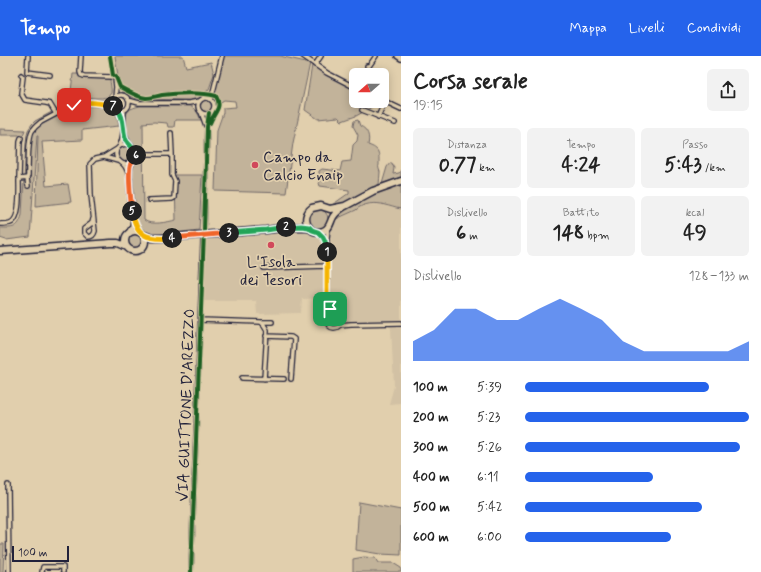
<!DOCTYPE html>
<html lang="it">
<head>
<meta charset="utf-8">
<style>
  :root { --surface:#fff; --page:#f2f2f2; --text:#222; --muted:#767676; --accent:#2563eb }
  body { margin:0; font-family:Mynerve,sans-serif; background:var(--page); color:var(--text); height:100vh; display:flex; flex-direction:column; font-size:15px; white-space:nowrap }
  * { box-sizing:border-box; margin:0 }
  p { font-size:13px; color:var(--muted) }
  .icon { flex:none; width:22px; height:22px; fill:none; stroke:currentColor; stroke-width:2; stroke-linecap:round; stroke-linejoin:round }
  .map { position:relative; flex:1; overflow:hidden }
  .details { display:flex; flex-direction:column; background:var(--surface); width:360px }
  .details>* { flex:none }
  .needle { width:26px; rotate:249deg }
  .fabs { position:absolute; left:349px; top:12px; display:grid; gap:8px }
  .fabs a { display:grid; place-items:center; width:40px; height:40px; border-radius:6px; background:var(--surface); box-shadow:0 2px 10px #0003; font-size:20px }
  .scale { position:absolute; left:12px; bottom:10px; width:57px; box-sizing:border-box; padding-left:4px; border:2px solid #22223b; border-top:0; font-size:11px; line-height:14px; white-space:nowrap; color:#22223b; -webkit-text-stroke:3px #e1cfad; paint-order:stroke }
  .pin { position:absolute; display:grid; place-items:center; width:34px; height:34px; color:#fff; margin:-17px; border-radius:8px; box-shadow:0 2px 6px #0006 }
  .km { position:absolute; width:20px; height:20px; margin:-10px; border-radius:50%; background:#222; color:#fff; font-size:11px; line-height:20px; text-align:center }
  .round { display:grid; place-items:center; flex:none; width:42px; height:42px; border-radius:6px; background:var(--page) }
  .overview { display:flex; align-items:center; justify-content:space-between; height:68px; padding:0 12px }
  h1 { font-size:22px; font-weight:700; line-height:30px }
  .stats { display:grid; grid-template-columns:repeat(3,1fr); gap:6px; height:68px; padding:4px 12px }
  .stats div { display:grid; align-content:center; border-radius:6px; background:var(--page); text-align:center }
  .stats b { font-size:20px; font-weight:700 }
  .stats small { font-size:11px; font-weight:400 }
  .stats p { font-size:11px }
  .chart { height:112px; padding:8px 12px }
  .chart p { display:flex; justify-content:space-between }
  .chart svg { width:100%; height:72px; margin-top:4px; fill:var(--accent); opacity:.7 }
  ul { padding:0 12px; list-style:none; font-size:13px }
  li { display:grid; grid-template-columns:64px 48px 1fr; align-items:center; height:30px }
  li i { height:10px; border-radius:5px; background:var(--accent) }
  header { display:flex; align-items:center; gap:24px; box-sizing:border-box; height:56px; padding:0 20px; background:var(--accent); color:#fff }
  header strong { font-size:19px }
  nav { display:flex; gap:22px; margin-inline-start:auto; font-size:14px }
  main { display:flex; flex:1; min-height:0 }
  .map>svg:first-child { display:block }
</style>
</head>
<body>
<header>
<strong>Tempo</strong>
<nav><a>Mappa</a><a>Livelli</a><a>Condividi</a></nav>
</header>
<main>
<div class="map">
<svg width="401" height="516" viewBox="0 0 401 516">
  <rect width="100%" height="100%" fill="#e1cfad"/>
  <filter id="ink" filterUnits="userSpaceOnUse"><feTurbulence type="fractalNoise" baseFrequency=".025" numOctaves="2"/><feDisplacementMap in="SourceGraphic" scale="8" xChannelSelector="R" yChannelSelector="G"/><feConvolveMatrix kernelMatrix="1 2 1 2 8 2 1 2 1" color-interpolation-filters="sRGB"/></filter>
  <g filter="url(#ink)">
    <path fill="#d2c1a4" d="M379 148 401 153V347L389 348 394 330 391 272 389 270 352 269 342 271 337 273H330L325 267 324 262 326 257 324 252V242L302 243 301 257 257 258 256 245H204L206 183 270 177 301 172 319 178 323 182 329 176 336 163 356 154 358 151 364 149Z"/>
    <path fill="#c2b39a" stroke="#726a6a" d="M115 0H183L186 11 211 6 214 18 209 33 199 42 190 44 137 43 129 40 120 34Z
      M223 0H280L310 7 293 87 286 137 215 135 217 74 223 57V52L236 51 235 45 224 44 216 49 213 42Z
      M313 8 356 32V45H382L401 53V56L381 46 356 60 342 65 338 61 318 63 305 54 312 9Z
      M73 18H79L80 20 82 22 110 23C110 27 112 33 111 37 108 46 87 40 80 41 77 41 74 42 70 44Z
      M82 43 106 44 107 51C116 53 118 62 119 70L82 74V84L42 86 46 130 68 128 71 146 36 150 38 80H37L30 181 6 184 0 182V172C13 172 18 173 22 159L26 87 27 78 28 74 32 68 35 65 72 45Z
      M200.5 50a5.5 5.5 0 1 1 11 0a5.5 5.5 0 1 1-11 0Z
      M140 50H190C197 54 198 58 201 64H175L174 71H168L167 67 154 66 143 67 144 164C151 170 167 166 176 164L175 125 172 119H202L199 174 155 179C147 178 141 174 137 167L132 115C134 107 141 105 138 95 137 90 132 87 129 83 126 77 124 60 128 55 131 52 136 51 140 50Z
      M358 64 360 70C368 73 370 81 368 89 380 93 379 97 379 109 378 111 379 113 380 116 380 120 379 125 379 129 368 134 343 151 332 149L349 137V134L320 130 319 127V115L322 113 340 115 342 106 351 105 353 89 357 85 358 79 353 70 354 65Z
      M0 73 25 74 23 79H0Z
      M118 98a8 8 0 1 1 16 0a8 8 0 1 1-16 0Z
      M390 107H392L394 112 393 118 399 117 401 114V122L382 128 387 111Z
      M401 128V153C395 152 390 150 385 149 377 146 362 147 356 154L336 163 332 171 335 161 338 157 372 138Z
      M308 163a10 10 0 1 1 20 0a10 10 0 1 1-20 0Z
      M127 185a8 8 0 1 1 16 0a8 8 0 1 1-16 0Z
      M359 446 401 454V499L380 498 356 494Z
      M0 488H4L3 516H0Z
      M364 501 375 502 378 507H393L401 512V516H353V503Z"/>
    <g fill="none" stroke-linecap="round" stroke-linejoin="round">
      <defs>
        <path id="street" d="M28 0 27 16 50 19
          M81 0 80 16 81 19 84 20 112 21 115 23 116 31 115 42
          M303 0 327 17 356 32
          M315 9 321 0
          M367 10H369L376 0
          M21 19 23 21 21 37 25 44 46 47 50 48 56 58
          M113 47a8 8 0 1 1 16 0a8 8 0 1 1-16 0Z
          M198 50a8 8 0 1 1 16 0a8 8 0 1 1-16 0Z
          M128 44 139 47H189L200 45
          M211 44 222 0
          M382 44 401 53
          M362 54 395 67
          M201 56 206 70
          M378 61 385 45
          M124 76 129 88
          M21 82 20 85 19 122 20 123 27 122
          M120 89C125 78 123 66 124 54
          M136 100 141 98H172L171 77
          M104 101 118 105
          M131 107C128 123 129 162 139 175
          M124 108C131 108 139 102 135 94 130 84 115 88 116 99 116 104 120 105 123 108 127 111 128 118 130 122
          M28 130 27 122 28 120C28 110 28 83 32 75 34 72 37 69 41 66L77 47 102 48 114 50
          M149 144 172 143 174 142 175 125 172 119V98
          M93 163 92 167 84 173V177L88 181C92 181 94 179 95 175L91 139 90 108 95 103 104 101 117 93
          M0 168C3 168 7 168 10 167 21 164 19 134 19 124L20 123
          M328 173 327 182V241L326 249 329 260
          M204 175 207 71 209 57
          M319 176 323 181 326 187
          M128 177 132 170 133 162
          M264 212 327 210
          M328 246 333 258
          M327 265a7 7 0 1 1 14 0a7 7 0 1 1-14 0Z
          M200 264 261 266 264 269 267 274 264 323
          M262 266H272
          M339 269 351 268 401 267
          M266 280 291 281 294 283 291 323
          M242 322 284 323
          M8 429 9 516
          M42 516 43 511H63V516
          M191 516 203 183"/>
        <path id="secondary" d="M398 0 401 2"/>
        <path id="primary" d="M345 150C340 153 336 156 333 161 330 166 330 173 323 175 308 180 300 161 312 152L321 150 330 153 345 150 373 135 401 125
          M125 185a10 10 0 1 1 20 0a10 10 0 1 1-20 0Z
          M144 179 152 182H162L266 174 290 171H309
          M0 195 111 187H118L127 191"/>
      </defs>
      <use href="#street" stroke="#22223b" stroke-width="6"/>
      <use href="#secondary" stroke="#22223b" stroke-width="8"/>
      <use href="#primary" stroke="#22223b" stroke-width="9"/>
      <use href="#street" stroke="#e1cfad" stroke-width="3.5"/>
      <use href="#secondary" stroke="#e1cfad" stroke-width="5"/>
      <use href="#primary" stroke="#e1cfad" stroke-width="6"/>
      <defs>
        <path id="cycleway" d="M110 0 113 19 116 21 120 31C128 35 137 41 146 42 151 42 157 40 162 39 176 37 202 36 216 40 223 52 214 56 210 67
          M191 516 204 175 207 71 209 57"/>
      </defs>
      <use href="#cycleway" stroke="#e1cfad" stroke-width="6"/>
      <use href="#cycleway" stroke="#1b5e20" stroke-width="4"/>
    </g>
  </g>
  <g fill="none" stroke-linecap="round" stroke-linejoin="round" filter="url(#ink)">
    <defs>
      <path id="split-1" d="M327 196V241L330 253"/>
      <path id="split-2" d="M286 171 301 170 309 171 312 174 318 176 323 181 325 185 327 196"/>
      <path id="split-3" d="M229 177 266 174 286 171"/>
      <path id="split-4" d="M172 182 229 177"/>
      <path id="split-5" d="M132 155C136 181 148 184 172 182"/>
      <path id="split-6" d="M132 155C131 145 127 115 131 107 133 104 135 103 136 99"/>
      <path id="split-7" d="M113 50C114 51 116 52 118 54 125 62 122 75 126 84 129 90 135 92 136 99"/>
      <path id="split-8" d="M74 49C86 44 101 47 113 50"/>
    </defs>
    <use href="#split-1" stroke="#fff" stroke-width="8"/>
    <use href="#split-2" stroke="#fff" stroke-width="8"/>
    <use href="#split-3" stroke="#fff" stroke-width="8"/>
    <use href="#split-4" stroke="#fff" stroke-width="8"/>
    <use href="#split-5" stroke="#fff" stroke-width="8"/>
    <use href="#split-6" stroke="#fff" stroke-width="8"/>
    <use href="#split-7" stroke="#fff" stroke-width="8"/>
    <use href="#split-8" stroke="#fff" stroke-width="8"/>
    <use href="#split-1" stroke="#f5b400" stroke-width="5"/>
    <use href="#split-2" stroke="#22a559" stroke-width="5"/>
    <use href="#split-3" stroke="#22a559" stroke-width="5"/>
    <use href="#split-4" stroke="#f0652b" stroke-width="5"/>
    <use href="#split-5" stroke="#f5b400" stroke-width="5"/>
    <use href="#split-6" stroke="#f0652b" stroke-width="5"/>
    <use href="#split-7" stroke="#22a559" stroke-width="5"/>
    <use href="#split-8" stroke="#f5b400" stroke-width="5"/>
  </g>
  <g fill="#d1495b" stroke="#e1cfad" stroke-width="1.5">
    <circle cx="255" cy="109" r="4"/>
    <circle cx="271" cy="189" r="4"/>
  </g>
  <g text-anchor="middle" stroke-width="3.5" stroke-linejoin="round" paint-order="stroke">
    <g font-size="16" fill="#22223b" stroke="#e1cfad" text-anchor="start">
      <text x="263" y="106">Campo da<tspan x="263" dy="18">Calcio Enaip</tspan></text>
      <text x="271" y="211" text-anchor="middle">L'Isola<tspan x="271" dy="18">dei Tesori</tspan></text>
    </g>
    <g font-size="16" fill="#22223b" stroke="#e1cfad">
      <text transform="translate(185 349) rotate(-88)" y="6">VIA GUITTONE D'AREZZO</text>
    </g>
  </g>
</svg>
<div class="fabs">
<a><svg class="needle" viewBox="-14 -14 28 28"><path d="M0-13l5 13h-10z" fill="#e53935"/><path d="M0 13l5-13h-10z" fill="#767676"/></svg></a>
</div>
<div class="scale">100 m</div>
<div class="pin" style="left:330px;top:253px;background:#1e9e55"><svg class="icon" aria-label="arrive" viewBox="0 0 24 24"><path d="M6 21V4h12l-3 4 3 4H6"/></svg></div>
<div class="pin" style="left:74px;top:49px;background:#d93025"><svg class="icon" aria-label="check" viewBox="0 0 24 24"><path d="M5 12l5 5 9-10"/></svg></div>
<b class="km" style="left:327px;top:196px">1</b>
<b class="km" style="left:286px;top:171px">2</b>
<b class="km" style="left:229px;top:177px">3</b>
<b class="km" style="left:172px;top:182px">4</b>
<b class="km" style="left:132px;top:155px">5</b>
<b class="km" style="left:136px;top:99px">6</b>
<b class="km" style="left:113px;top:50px">7</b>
</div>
<section class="details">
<div class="overview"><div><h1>Corsa serale</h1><p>19:15</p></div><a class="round"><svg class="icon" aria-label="share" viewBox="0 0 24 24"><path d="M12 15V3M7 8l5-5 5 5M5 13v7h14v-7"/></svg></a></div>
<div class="stats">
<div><p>Distanza</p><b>0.77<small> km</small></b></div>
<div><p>Tempo</p><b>4:24</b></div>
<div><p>Passo</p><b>5:43<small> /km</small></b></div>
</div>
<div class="stats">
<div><p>Dislivello</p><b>6<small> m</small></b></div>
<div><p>Battito</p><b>148<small> bpm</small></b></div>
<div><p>kcal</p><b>49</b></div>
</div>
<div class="chart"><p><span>Dislivello</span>128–133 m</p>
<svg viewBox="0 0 160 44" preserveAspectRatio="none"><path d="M0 44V32L10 25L20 12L30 12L40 19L50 19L60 12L70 6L80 12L90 19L100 32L110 38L120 38L130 38L140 38L150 38L160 32V44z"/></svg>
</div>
<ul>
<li><b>100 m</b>5:39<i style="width:82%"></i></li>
<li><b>200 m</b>5:23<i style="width:100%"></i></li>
<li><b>300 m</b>5:26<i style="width:96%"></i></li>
<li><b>400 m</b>6:11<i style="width:57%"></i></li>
<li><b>500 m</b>5:42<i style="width:79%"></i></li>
<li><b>600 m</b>6:00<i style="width:65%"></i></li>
</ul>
</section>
</main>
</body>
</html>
